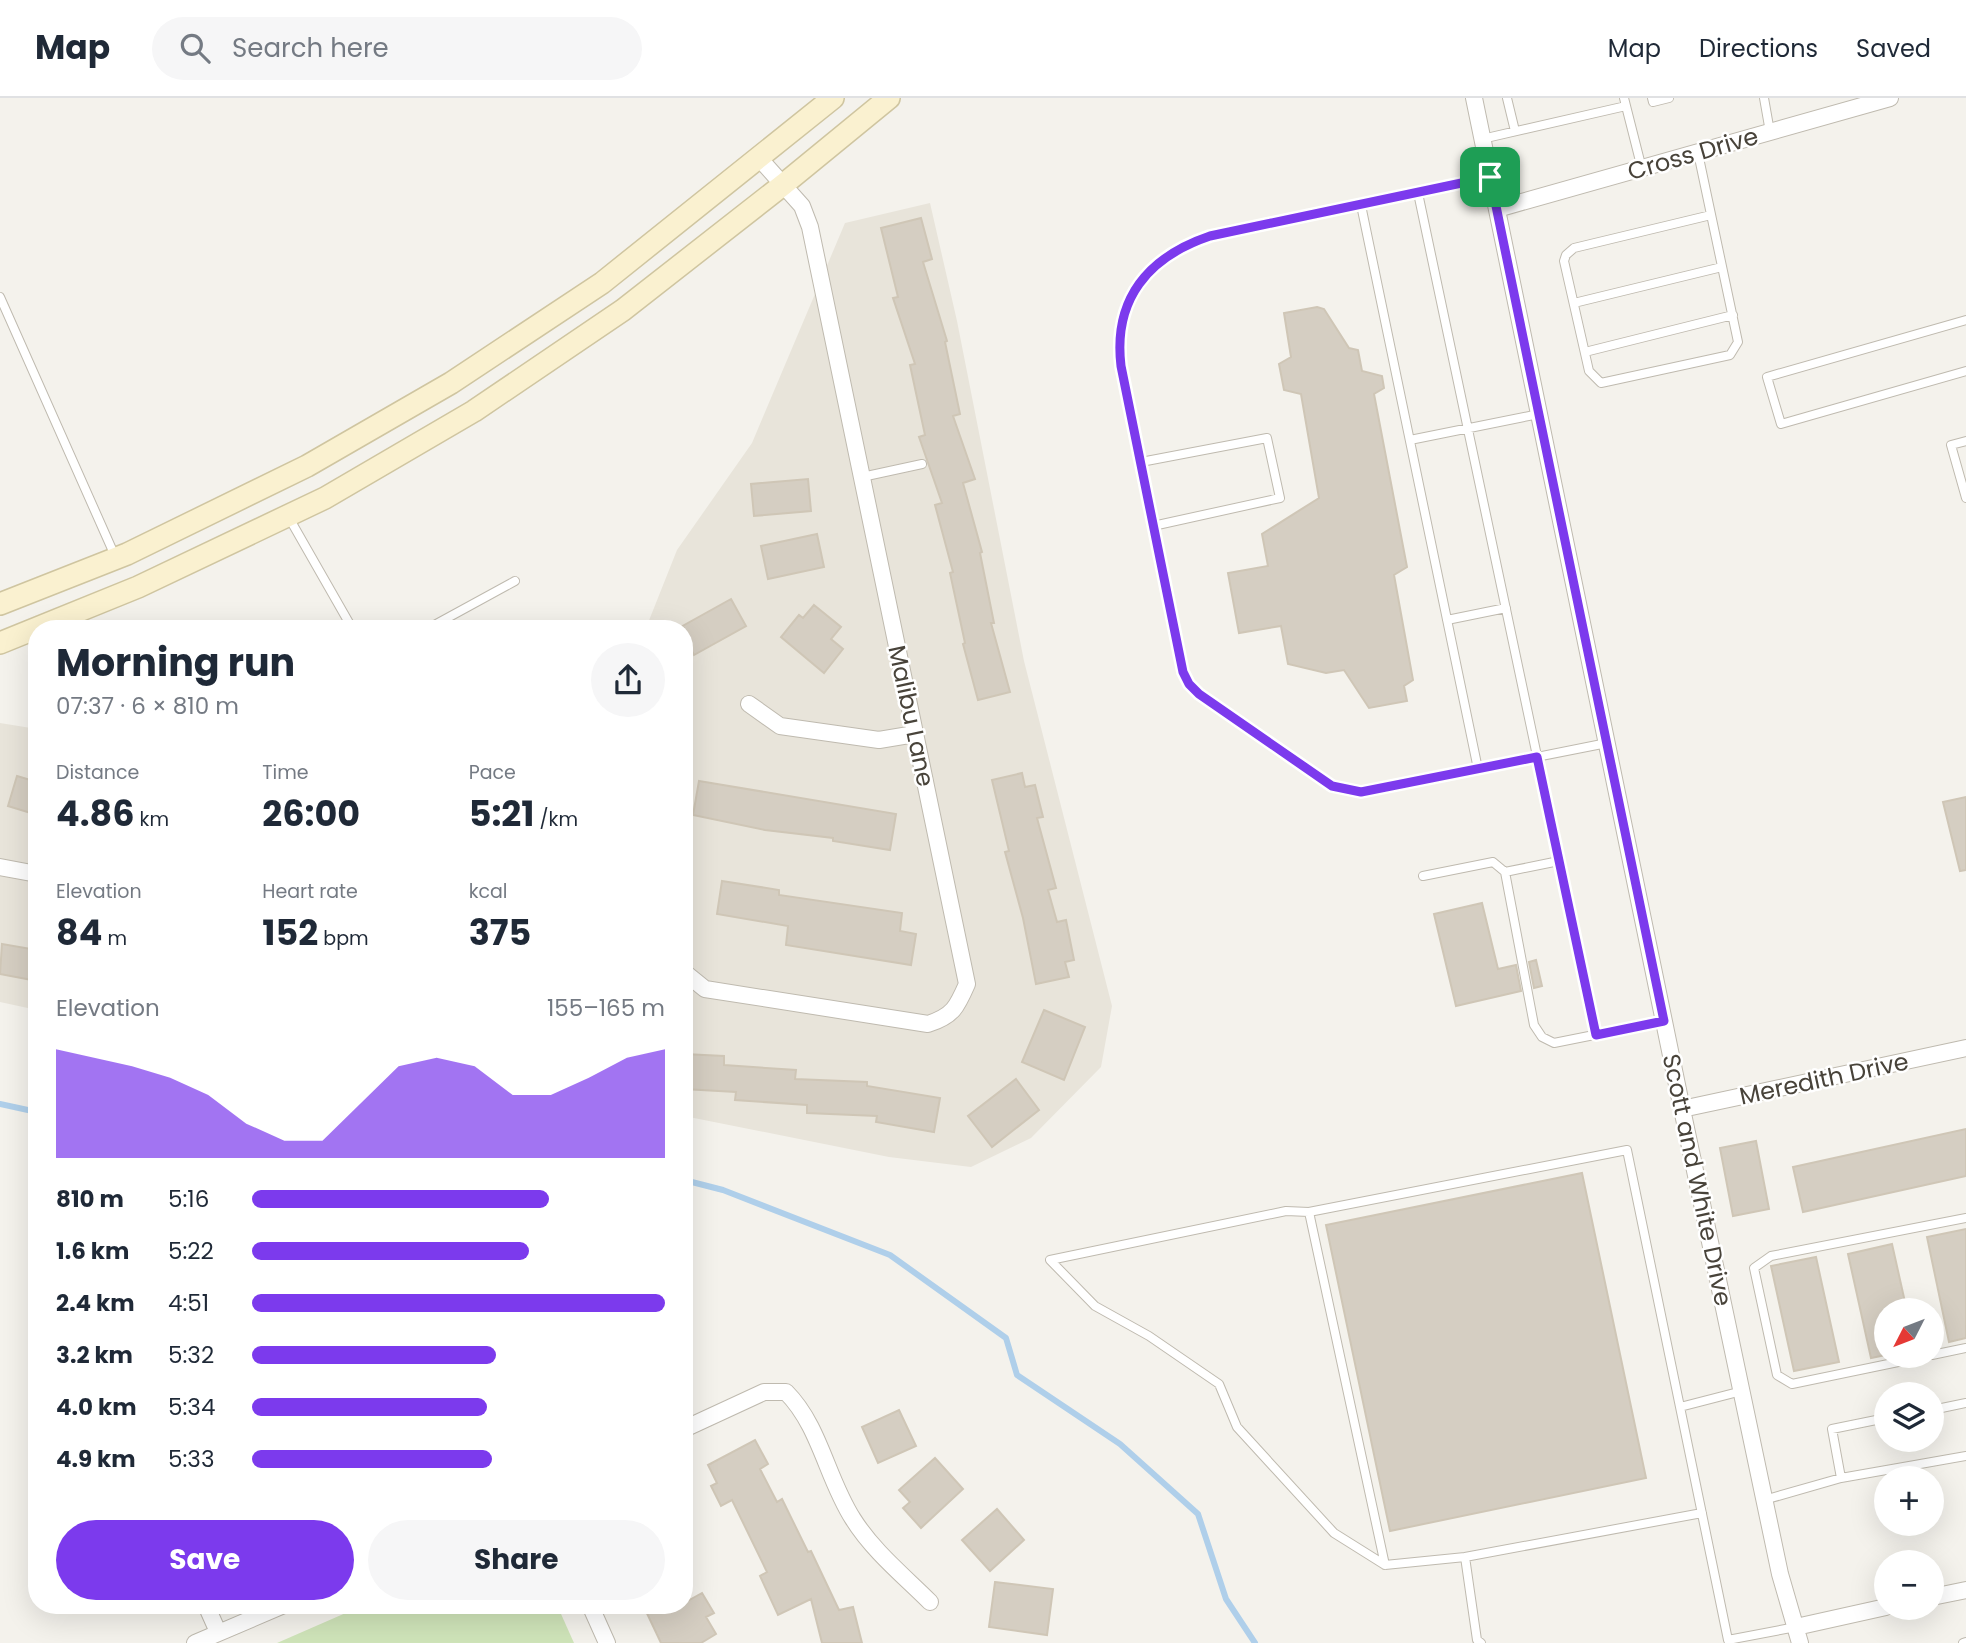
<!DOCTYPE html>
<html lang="en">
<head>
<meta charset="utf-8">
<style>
  :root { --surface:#fff; --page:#f6f6f7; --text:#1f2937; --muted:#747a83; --line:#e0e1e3; --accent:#7c3aed }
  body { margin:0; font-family:Poppins,sans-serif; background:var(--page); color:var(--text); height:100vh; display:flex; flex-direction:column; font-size:26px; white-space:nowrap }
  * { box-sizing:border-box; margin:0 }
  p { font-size:23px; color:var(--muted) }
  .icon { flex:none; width:38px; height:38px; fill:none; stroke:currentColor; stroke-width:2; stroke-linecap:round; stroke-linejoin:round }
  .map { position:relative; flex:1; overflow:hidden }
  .details { position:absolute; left:28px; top:522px; width:665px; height:994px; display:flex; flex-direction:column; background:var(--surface); border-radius:28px; box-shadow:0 7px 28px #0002 }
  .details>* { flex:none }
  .needle { width:46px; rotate:228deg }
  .buttons { position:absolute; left:1874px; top:1200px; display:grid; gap:14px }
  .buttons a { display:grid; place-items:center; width:70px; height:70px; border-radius:50%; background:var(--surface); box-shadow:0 7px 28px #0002; font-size:35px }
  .pin { position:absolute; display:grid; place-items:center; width:60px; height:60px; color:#fff; margin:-30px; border-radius:14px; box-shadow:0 4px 10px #0006 }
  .round { display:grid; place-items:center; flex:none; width:74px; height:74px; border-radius:37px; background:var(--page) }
  .overview { display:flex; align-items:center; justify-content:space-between; height:119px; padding:0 28px }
  h1 { font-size:38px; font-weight:700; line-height:52px }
  .stats { display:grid; grid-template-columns:repeat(3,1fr); gap:10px; height:119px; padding:7px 28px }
  .stats div { display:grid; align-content:center }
  .stats b { font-size:35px; font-weight:700 }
  .stats small { font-size:19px; font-weight:400 }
  .stats p { font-size:19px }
  .chart { height:196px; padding:14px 28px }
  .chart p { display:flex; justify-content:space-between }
  .chart svg { width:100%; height:126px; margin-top:7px; fill:var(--accent); opacity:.7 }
  .action { display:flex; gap:14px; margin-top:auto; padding:14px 28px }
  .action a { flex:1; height:80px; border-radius:42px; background:var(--accent); color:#fff; font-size:28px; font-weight:700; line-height:80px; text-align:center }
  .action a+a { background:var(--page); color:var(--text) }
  ul { padding:0 28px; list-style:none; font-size:23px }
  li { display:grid; grid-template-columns:112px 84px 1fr; align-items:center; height:52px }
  li i { height:18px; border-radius:9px; background:var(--accent) }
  header { display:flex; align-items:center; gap:42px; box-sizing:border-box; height:98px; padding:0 35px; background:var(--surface); border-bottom:2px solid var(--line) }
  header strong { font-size:33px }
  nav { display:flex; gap:38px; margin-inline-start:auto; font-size:24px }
  .search { width:490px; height:63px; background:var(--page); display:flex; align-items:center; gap:18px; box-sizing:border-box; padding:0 24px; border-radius:38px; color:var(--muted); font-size:26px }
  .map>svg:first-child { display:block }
</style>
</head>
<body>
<header>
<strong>Map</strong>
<div class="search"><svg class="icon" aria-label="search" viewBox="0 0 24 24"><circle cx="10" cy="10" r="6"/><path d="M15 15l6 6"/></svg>Search here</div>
<nav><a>Map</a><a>Directions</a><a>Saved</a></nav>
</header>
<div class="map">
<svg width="1966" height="1545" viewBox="0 0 1966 1545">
  <rect width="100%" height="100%" fill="#f4f2ec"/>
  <path fill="#e8e4da" d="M930 105 957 223 1024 563 1112 908 1101 969 1031 1040 971 1069 889 1059 684 1018V530H646L677 452 752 345 845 125Z
    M0 625 37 631V912L0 904Z"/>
  <path fill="#cfe4b9" d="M364 1507H557L574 1545H277Z"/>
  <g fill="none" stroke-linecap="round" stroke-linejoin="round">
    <path stroke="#afcfea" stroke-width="6" d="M0 1006 37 1014
      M684 1082 723 1092 890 1157 1006 1240 1017 1277 1120 1346 1198 1416 1226 1501 1255 1545"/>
  </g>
  <path fill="#d5cec2" stroke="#cfc6b6" stroke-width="2" d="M921 120 932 161 923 164 947 243 945 244 960 316 953 318 975 381 963 385 982 454 980 455 994 525H991L1010 594 978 602 963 546 965 545 950 475 953 474 935 407 942 405 919 339 925 337 910 267 915 266 893 200 898 199 881 130Z
    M1317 209 1324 211 1349 250 1358 252 1362 273 1382 278 1384 290 1374 296 1407 469 1394 477 1413 582 1404 588 1407 603 1369 610 1344 572 1326 575 1288 566 1281 528 1239 535 1228 475 1268 468 1262 436 1319 400 1301 296 1284 292 1279 266 1291 259 1284 215Z
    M808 381 811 413 754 418 751 386Z
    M817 436 824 469 768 481 761 448Z
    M731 501 746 528 694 557 684 539V530H679Z
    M814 507 841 529 831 541 843 551 824 575 781 539 799 517 803 520Z
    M1022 675 1025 689 1035 687 1043 719 1037 720 1056 790 1048 792 1057 824 1066 822 1074 862 1065 864 1069 879 1036 886 1023 820 1005 754 1009 753 992 682Z
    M17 678 37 684V717L8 708Z
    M699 683 896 716 890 752 833 743V740L765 732 693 717Z
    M1966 699V772L1960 773 1943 704Z
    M722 783 779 792V797L902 815 900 833 916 836 911 867 786 847 788 828 717 816Z
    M1482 805 1498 871 1516 867 1521 893 1456 908 1434 816Z
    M2 846 37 852V883L0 876Z
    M1536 862 1542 888 1534 890 1529 864Z
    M1044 912 1085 929 1064 982 1022 964Z
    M684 956 724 958V967L796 972 795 981 867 984V988L940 1000 934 1034 876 1024 877 1018 807 1015V1007L735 1002 736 994 684 991Z
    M1016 981 1039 1012 992 1049 968 1018Z
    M1966 1031V1078L1803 1114 1793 1069Z
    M1756 1043 1769 1111 1733 1118 1720 1050Z
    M1582 1075 1646 1380 1390 1433 1326 1127Z
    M1966 1131V1240L1949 1244 1927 1139Z
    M1892 1146 1907 1213H1886V1257L1871 1260 1848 1156Z
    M1816 1159 1839 1264 1794 1273 1771 1168Z
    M899 1312 916 1348 878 1365 862 1329Z
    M755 1342 768 1366 760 1371 777 1404 782 1401 808 1454 811 1453 839 1512 853 1509 862 1545H822L811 1501 778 1517 760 1478 767 1474 732 1402 721 1408 711 1388 717 1385 708 1367Z
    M935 1360 963 1391 921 1430 903 1410 910 1404 899 1392Z
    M997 1411 1024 1442 990 1473 962 1442Z
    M995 1484 1053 1491 1047 1537 989 1529Z
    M702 1495 714 1515 706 1519 716 1536 701 1545H661L643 1507H684V1505Z"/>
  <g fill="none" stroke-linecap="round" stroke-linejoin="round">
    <defs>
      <path id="service" d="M1507 0 1515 33
        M1624 0 1642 71
        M1652 0 1653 4 1669 0
        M1764 0 1770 34
        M1482 41 1626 8
        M1698 55 1738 244 1730 257 1601 285 1589 273 1564 163 1566 157 1574 150 1711 117
        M1490 79 1210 138C1148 159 1114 201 1121 268L1183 574 1189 586 1199 596 1332 688 1361 694 1607 645
        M1418 95 1596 937
        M1361 107 1478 671
        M0 199 115 458
        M1574 205 1722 169
        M1966 222 1767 279 1781 326 1966 273
        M1585 254 1733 217
        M1410 342 1539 316
        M1966 343 1951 347 1966 400
        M1141 364 1267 340 1280 400 1153 428
        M862 379 922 366
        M288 418 352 530
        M1447 522 1506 510
        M429 530 515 483
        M1505 774 1534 927 1542 939 1554 945 1664 923
        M1423 778 1493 764 1505 774 1559 763
        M1309 1114 1286 1113 1050 1162 1095 1208 1149 1238 1219 1286 1237 1329 1334 1435 1385 1467
        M1932 1257 1966 1250
        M1927 1258 1792 1286 1777 1277 1754 1170 1771 1158 1966 1120
        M1742 1293 1680 1309 1728 1542 1796 1529
        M1932 1312 1966 1305
        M1841 1380 1832 1331 1886 1320
        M1764 1402 1841 1380 1966 1358
        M1465 1459 1385 1467 1309 1114 1627 1052 1680 1309
        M1481 1545 1477 1542 1465 1459 1702 1415
        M1963 1545 1966 1544"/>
      <path id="minor" d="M1474 0 1682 1011 1780 1476 1800 1545
        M1497 111 1890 0
        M749 606 780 628 879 642 915 636
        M0 769 37 776
        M684 874 705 891 928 926C953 918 957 909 967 886L810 129 802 108 760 61
        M1682 1011 1966 950
        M684 1331 764 1294H786C820 1328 827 1381 853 1421 873 1453 904 1478 930 1504
        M1932 1499 1966 1492
        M206 1507 218 1534
        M590 1507 607 1545
        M1796 1529 1886 1509
        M195 1545 284 1507"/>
      <path id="secondary" d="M0 506 127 456 307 368 451 285 602 185 833 0
        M0 545 138 489 325 400 474 313 623 212 784 86 889 0"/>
    </defs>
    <use href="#service" stroke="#bfbaaf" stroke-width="10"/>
    <use href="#minor" stroke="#bfbaaf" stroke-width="18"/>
    <use href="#secondary" stroke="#cfc5a0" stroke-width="24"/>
    <use href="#service" stroke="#fff" stroke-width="8"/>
    <use href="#minor" stroke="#fff" stroke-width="16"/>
    <use href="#secondary" stroke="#faf1d0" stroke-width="21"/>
  </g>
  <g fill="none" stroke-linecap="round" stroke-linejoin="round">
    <defs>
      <path id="route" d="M1490 79 1664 923 1596 937 1537 659 1361 694 1332 688 1199 596 1189 586 1183 574 1121 268C1113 201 1148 159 1210 138Z"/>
    </defs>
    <use href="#route" stroke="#fff" stroke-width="14"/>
    <use href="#route" stroke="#7c3aed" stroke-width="9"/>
  </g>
  <g text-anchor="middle" stroke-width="5" stroke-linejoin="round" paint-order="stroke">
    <g font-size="24" fill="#48433a" stroke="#fff">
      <text transform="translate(1693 56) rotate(-16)" y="8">Cross Drive</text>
      <text transform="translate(911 618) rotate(78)" y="8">Malibu Lane</text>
      <text transform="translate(1824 981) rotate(-12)" y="8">Meredith Drive</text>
      <text transform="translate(1697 1082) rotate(78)" y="8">Scott and White Drive</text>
    </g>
  </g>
</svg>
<div class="buttons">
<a><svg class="needle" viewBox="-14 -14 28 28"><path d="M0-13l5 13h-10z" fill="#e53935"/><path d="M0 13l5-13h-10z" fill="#747a83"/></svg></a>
<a><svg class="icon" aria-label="layers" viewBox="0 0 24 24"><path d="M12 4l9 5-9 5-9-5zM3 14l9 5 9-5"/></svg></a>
<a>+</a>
<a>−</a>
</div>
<div class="pin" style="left:1490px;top:79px;background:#1e9e55"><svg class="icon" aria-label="arrive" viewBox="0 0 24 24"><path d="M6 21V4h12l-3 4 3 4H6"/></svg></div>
<section class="details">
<div class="overview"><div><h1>Morning run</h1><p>07:37 · 6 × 810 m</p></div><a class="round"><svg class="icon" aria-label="share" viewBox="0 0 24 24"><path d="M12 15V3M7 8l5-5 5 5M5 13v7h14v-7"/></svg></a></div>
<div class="stats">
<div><p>Distance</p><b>4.86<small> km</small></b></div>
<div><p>Time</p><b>26:00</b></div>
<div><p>Pace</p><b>5:21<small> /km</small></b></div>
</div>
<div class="stats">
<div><p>Elevation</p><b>84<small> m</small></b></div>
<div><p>Heart rate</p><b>152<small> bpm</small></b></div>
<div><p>kcal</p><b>375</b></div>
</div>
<div class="chart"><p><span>Elevation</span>155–165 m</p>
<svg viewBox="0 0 160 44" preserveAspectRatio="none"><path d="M0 44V6L10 9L20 12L30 16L40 22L50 32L60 38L70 38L80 25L90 12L100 9L110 12L120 22L130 22L140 16L150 9L160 6V44z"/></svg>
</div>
<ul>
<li><b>810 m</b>5:16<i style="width:72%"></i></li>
<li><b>1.6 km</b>5:22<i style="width:67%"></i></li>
<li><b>2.4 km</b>4:51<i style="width:100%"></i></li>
<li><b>3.2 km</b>5:32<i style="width:59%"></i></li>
<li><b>4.0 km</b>5:34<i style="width:57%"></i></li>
<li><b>4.9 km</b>5:33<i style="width:58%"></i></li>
</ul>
<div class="action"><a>Save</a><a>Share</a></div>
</section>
</div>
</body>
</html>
